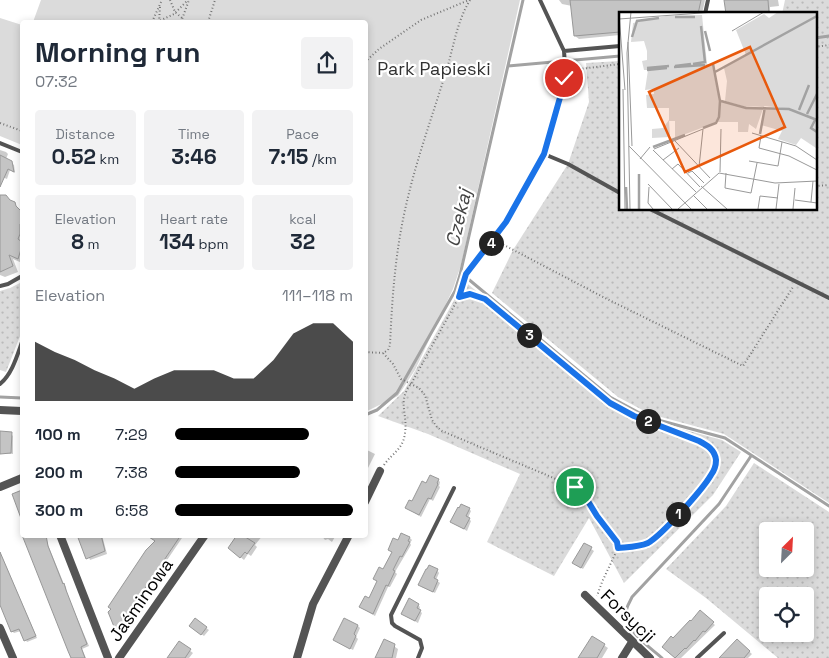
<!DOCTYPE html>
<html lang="en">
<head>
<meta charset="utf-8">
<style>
  :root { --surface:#fff; --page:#f2f2f3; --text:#1f2937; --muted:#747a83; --accent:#000 }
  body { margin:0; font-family:"Space Grotesk",sans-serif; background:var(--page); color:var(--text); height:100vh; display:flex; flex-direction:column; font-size:19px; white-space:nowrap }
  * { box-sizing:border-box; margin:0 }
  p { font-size:16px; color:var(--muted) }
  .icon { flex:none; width:28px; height:28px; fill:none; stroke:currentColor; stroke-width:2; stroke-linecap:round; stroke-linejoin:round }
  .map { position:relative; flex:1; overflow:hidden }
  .details { position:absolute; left:20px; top:20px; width:348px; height:518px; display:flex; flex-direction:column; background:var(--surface); border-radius:5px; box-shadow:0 2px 8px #0003 }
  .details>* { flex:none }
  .needle { width:32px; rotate:24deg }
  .controls { position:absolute; left:759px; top:522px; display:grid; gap:10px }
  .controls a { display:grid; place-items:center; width:55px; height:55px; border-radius:5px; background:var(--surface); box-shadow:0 2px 8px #0003; font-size:25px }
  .pin { position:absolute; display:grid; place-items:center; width:42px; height:42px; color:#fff; margin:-21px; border:2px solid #fff; border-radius:50%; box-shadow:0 1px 5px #0007 }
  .km { position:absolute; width:25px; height:25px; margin:-12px; border-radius:50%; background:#222; color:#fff; font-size:14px; line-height:25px; text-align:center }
  .round { display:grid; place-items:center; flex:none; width:52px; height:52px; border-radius:5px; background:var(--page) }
  .overview { display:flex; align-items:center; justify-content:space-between; height:85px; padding:0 15px }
  h1 { font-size:28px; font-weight:700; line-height:38px }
  .stats { display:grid; grid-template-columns:repeat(3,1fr); gap:8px; height:85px; padding:5px 15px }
  .stats div { display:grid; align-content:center; border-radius:5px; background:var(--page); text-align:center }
  .stats b { font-size:21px; font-weight:700 }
  .stats small { font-size:14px; font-weight:400 }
  .stats p { font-size:14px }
  .chart { height:140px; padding:10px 15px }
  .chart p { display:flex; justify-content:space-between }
  .chart svg { width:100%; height:90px; margin-top:5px; fill:var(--accent); opacity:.7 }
  ul { padding:0 15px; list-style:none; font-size:16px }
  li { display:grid; grid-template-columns:80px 60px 1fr; align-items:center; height:38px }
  li i { height:12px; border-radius:6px; background:var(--accent) }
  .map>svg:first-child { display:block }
</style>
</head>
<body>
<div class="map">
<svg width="829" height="658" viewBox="0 0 829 658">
  <defs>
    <pattern id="grass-dots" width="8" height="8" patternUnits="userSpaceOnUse" patternTransform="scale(1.25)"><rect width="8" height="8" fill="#dbdbdb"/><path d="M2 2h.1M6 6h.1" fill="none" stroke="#bababa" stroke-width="1.8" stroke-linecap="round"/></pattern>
  </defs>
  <rect width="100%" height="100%" fill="#fff"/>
  <path fill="url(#grass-dots)" fill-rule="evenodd" d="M785 0H829V503L724 434 650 414 618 397 492 293 513 250 568 164 589 102 586 63 620 61V209H815V14H782Z
    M463 280 611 403 645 419 722 440 741 452 713 495 624 583 589 518 554 576 487 542 520 474 428 434 378 416 404 391 457 295Z
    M22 282V331L6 372 0 370V291L10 288Z
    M754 463 829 512V658H778L706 598 666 569 726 506ZM768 531H805V569H768ZM805 596V634H768V596Z"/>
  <path fill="#dbdbdb" d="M41 0H520L461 265 453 289 415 370 398 396 365 412V22H33Z
    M0 18 22 25V145L0 136Z"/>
  <path fill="#0003" d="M559 0H705L702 14H620V35L579 39 575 36 572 6 562 4Z
    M726 0H778L779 6 770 7V14H718V12L727 11Z
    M0 150 6 152 8 154 6 159 14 165 15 173 10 170 7 179 0 176Z
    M0 195 14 203 22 214V263L13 259 18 272 5 277 0 275Z
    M0 433 11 434 13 436V454L0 453Z
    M365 449 375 454 365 474Z
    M438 480 440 482 439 486 440 487 433 501 430 499 421 517 407 508 427 485Z
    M469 509 471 511 468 518 471 521 467 531 452 522Z
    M23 535H44L64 584 66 587 67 594 89 646 82 649 86 658H73Z
    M79 535H102L107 554 90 560Z
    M157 535H184L126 621 131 624 125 633 120 635 118 633Z
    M232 535H263L255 545 257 547 251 556 248 554 244 560 233 551 236 539Z
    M321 535H336L332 542 328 539 325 540Z
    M410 538 412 540 410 543 411 545 395 572 397 574 390 587H388L375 616 363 609 360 607 369 600 393 553 389 550 398 542Z
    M584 544 594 551 583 569 576 565Z
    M0 552 37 638 27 642 21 631 14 633 12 631 0 602Z
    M437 570 439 573 436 580 440 583 435 593 422 587Z
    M418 605 420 607 419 610 422 613 418 623 402 614Z
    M700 612 715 625 681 658H676L664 647 691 623Z
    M195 620 209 630 204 636 193 628Z
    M358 626 360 628 356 637 358 639 353 650 334 640Z
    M592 637 608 648 602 658H580Z
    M385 640 398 649 396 658H375Z
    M737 641 752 654 748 658H720Z
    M179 642 193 653 189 658H176Z"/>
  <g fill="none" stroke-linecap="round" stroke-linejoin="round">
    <path stroke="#a2a2a2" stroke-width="3" d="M815 38 829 36
      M508 66 620 56
      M467 278 610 397 647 417 725 438 829 506
      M0 397 22 398
      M365 415 377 410 397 393 455 291 460 275 523 0
      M662 658C649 646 621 629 627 608 628 604 631 600 632 597L719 504 751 456"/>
  </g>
  <path fill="#c4c4c4" stroke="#989898" d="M570 0H701L698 14H620V32L574 36Z
    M724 0H768L769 14H726Z
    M0 155 12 161 14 172 8 169 0 187Z
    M0 195H6L10 200 15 202 16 206 22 212V225L20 224V234L18 239 22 242V246L18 259 9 255 13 266 0 272Z
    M0 431 12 432 11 453 0 454Z
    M430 475 439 479 437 483 438 484 431 499 428 498 419 515 405 508 409 500 412 501 422 481 426 483Z
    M22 490V521L12 494Z
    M461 504 470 508 466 516 470 518 464 529 450 522 458 507 459 508Z
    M401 533 410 537 408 541 410 542 402 557 400 556 393 570 395 571 388 586 386 585 373 614 359 607 365 596 369 598 377 581 373 579 379 567 383 569 392 552 388 550 393 538 398 540Z
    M22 535H46L48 546 63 584 64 583 66 590 87 644 81 647 85 658H71L68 651Z
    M77 535H101L105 551 86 559Z
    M146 535H181L125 618 129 621 123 631 117 634 108 612 111 609 108 607 146 550 155 541Z
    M237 535H242L255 543 247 554 245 552 240 558 228 548Z
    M584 543 592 547 581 568 572 563Z
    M0 552 36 636 24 641 19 629 11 632 0 605Z
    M429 565 438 569 434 578 438 580 433 592 418 585 426 569H427Z
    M409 598 419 604 417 608 421 610 415 621 401 614Z
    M700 610 714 622 705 632 703 631 695 641 694 640 686 649 685 648 675 658 662 647 671 636 673 638 690 620 691 621Z
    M195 618 207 627 201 635 189 626Z
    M344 618 358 625 354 634 356 636 350 649 333 640Z
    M592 636 605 644 597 658H578Z
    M384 639 395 644 392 658H375Z
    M737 639 750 651 744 658H719Z
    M179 641 191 649 185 658H167Z"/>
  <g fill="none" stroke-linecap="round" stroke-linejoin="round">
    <path stroke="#767676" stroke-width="2" stroke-dasharray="1 2.5" stroke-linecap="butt" d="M170 0 175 12 182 18
      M470 0C456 23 453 51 445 75 431 120 415 164 405 210 395 255 392 300 390 345L388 350 383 353 393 364 401 379 419 388 425 395 432 420 437 427 442 431 575 487 581 491 586 498 597 516 617 542 618 548 602 582 597 596
      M152 22 162 0
      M157 22 174 14 188 0
      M159 22 160 7
      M181 22 189 0
      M208 22 215 0
      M815 47 829 45
      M365 62 379 49 421 20 469 0
      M572 70 620 64
      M0 123 22 131
      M815 186 829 185
      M500 243 607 299 743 366 793 287
      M459 297 470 294 485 299 610 403 634 416 699 441C707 445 715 450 716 460 716 466 714 471 711 475 703 489 662 535 649 542 640 547 628 547 619 548
      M365 352 383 353
      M384 465C392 453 403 450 405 433 408 414 397 401 411 384L459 297 466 274 482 254"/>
    <path stroke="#545454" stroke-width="4" d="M705 14 708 0
      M564 51 620 46
      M0 143 22 152
      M544 154 568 164 620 193
      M650 209 829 298
      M487 249 506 222 544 154 561 94 565 65 564 51 540 0
      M0 286 8 284 22 276
      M0 384C12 374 17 356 22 342
      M418 658 422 648 420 640 395 626 392 623 391 615 454 488
      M697 658 724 633"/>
    <path stroke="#545454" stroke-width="8" d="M0 410 22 411
      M0 487 22 478
      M365 502 380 471
      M60 535 108 658
      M585 595 650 658
      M0 628 13 658
      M119 658 205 535
      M297 658 313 604 349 535
      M622 658 632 642"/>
  </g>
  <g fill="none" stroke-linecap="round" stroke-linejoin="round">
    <defs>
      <path id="route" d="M564 78 561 94 544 154 506 222 466 274 459 297 470 294 485 299 610 403 634 416 699 441C707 445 715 450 716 460 716 466 714 471 711 475 703 489 662 535 648 543 639 547 628 547 618 548L617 542 597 516 586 498 582 492 575 487"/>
    </defs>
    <use href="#route" stroke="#fff" stroke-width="10"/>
    <use href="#route" stroke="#1a73e8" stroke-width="6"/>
  </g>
  <g text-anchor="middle" stroke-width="4.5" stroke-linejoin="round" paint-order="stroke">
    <g font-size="18" fill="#323232" stroke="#fff">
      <text x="434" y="75">Park Papieski</text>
    </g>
    <g font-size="18" fill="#000" stroke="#fff">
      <text transform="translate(141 600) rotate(-55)" y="6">Jaśminowa</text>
      <text transform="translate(628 616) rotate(44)" y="6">Forsycji</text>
    </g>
    <g font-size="19" font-style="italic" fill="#434343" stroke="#fff">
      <text transform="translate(458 218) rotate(-77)" y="7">Czekaj</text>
    </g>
  </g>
  <g transform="translate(619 12)">
    <rect width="198" height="198" fill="#fff"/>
    <path d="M159 0H197V107L177 99 197 108V136L182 126 177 133 159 127 163 119 142 113 147 96 161 98 174 97 145 94 137 117 130 112 129 120H119V110H99L101 89 126 96 143 94 127 95 106 89 108 69 105 56 127 43 117 18 145 2 150 6ZM50 108 51 125 33 126V117L44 116Z" fill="#dbdbdb"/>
    <path d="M83 3 88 52H93L100 87V107L93 112 56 126V109H50V96H28L27 83 35 82V77L26 78 29 58H25L23 49 28 48V39L25 29 12 30 14 11 47 4Z" fill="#dbdbdb"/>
    <path fill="none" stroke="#a2a2a2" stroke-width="2.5" d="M56 5H76M86 19 91 39M13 25 18 9 40 6M74 52 86 50 82 14M56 54 72 52M55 55 86 53M28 56 50 54M28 58 48 56M96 60 198 4M102 89 127 96 170 97 198 108M180 98 190 73M188 102 198 82M196 108 192 116 198 120M84 116 97 111 100 105 101 89 94 52M141 122 146 95M34 135 66 123M7 175 8 197M20 197V162"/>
    <path fill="none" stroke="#999" stroke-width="1" d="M0 3 6 78M0 7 96 0M113 19 145 0M9 30 13 134M4 77 6 197M133 121 177 134 198 148M142 124 140 136 170 144 198 158M56 129 91 166M10 134 72 197M35 137 84 117 80 155M34 138 77 180M21 147 31 135M44 148 60 136M130 149 159 154 163 130M53 157 59 152 81 175M101 160 102 117M69 161 73 159 85 171M107 161 106 176 132 181 138 151M29 172 53 197M82 174 108 197M30 175 29 191 34 197M74 183 88 197M176 188 198 191M192 190 194 169M11 197 8 41 12 0M59 197 100 161 156 171 198 169M139 197 141 184 159 186M157 197 160 172M174 197 176 176"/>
    <path fill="#e8590c" fill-opacity="0.15" stroke="#e8590c" stroke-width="2.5" d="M131 35 166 115 66 160 30 80Z"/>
    <rect width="198" height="198" fill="none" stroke="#000" stroke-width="2.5"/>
  </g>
</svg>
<div class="controls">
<a><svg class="needle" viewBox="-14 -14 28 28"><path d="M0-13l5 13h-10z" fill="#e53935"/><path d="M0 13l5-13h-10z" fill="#747a83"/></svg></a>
<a><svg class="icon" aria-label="locate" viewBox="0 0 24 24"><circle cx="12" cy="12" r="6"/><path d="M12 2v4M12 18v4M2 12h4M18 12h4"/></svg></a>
</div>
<div class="pin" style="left:575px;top:487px;background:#1e9e55"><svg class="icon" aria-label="arrive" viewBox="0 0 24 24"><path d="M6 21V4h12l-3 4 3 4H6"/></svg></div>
<div class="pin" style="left:564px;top:78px;background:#d93025"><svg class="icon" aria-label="check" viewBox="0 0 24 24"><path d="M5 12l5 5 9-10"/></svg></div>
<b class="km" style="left:678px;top:514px">1</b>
<b class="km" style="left:648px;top:421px">2</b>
<b class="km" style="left:529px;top:335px">3</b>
<b class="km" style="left:491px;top:243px">4</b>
<section class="details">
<div class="overview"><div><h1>Morning run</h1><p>07:32</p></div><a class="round"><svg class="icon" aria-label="share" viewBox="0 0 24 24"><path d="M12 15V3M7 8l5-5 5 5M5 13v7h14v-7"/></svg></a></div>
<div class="stats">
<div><p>Distance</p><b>0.52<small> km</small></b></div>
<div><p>Time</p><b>3:46</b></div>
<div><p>Pace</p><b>7:15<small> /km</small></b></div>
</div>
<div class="stats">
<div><p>Elevation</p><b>8<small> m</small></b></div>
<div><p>Heart rate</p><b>134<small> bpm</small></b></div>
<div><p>kcal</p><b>32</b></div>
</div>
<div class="chart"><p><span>Elevation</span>111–118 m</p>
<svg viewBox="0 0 160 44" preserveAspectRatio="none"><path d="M0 44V15L10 20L20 24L30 29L40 33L50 38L60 33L70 29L80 29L90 29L100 33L110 33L120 24L130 11L140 6L150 6L160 15V44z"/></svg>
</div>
<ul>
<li><b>100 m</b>7:29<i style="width:75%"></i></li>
<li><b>200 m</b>7:38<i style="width:70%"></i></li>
<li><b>300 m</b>6:58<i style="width:100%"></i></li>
</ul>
</section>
</div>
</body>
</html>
